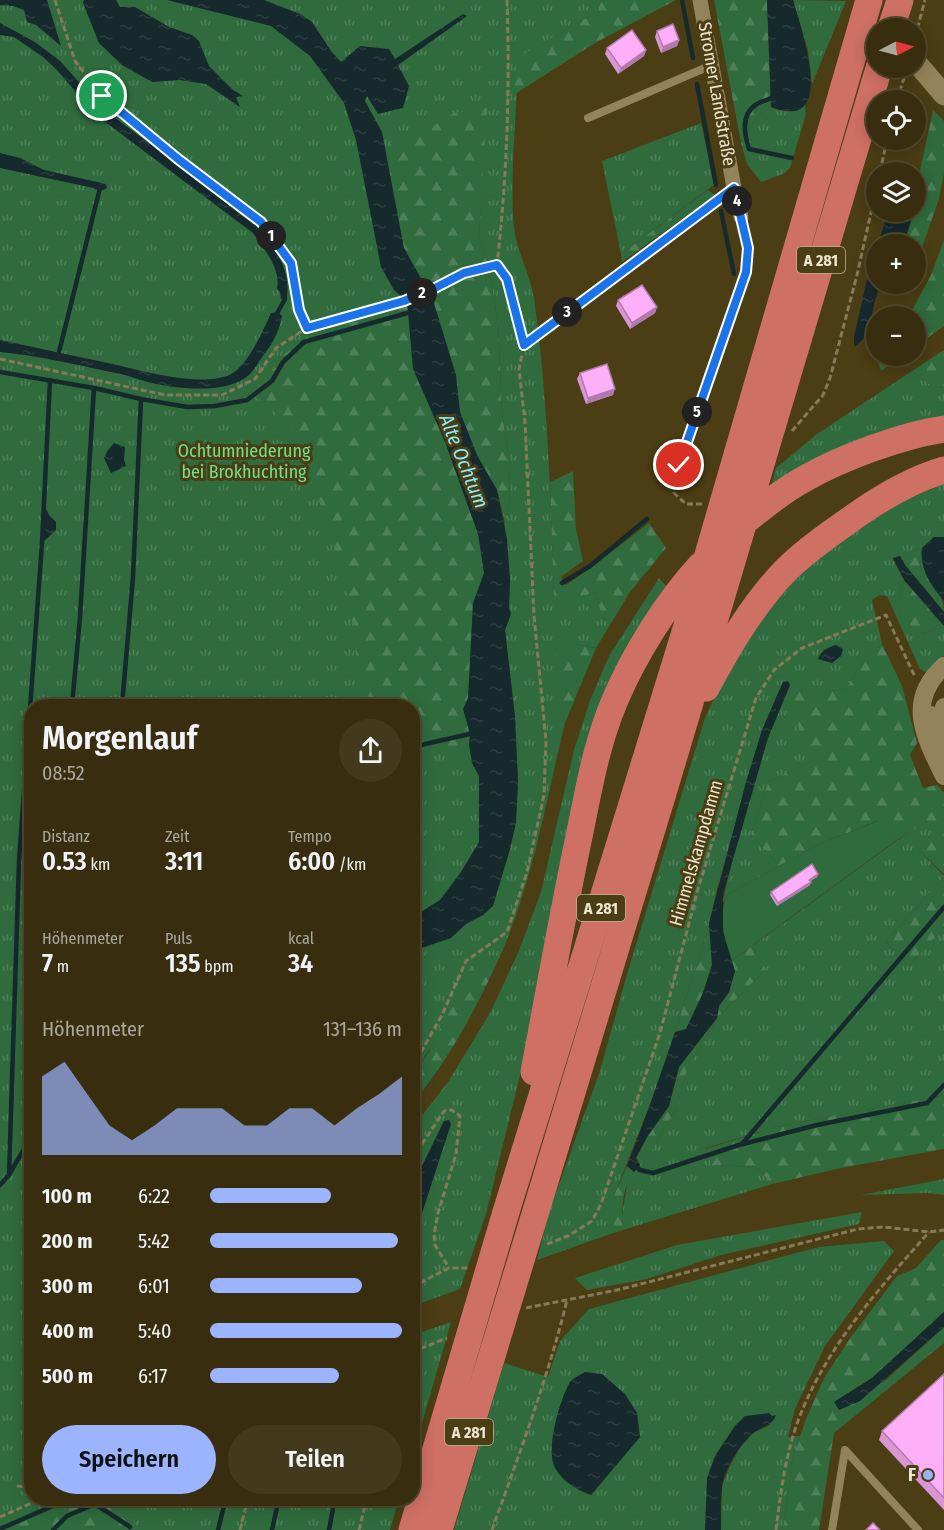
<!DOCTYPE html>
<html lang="de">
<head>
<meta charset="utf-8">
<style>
  :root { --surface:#382e0f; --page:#433a1d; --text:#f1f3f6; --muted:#aba89e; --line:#524a2f; --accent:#9bb4fd }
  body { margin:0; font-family:"Fira Sans Condensed",sans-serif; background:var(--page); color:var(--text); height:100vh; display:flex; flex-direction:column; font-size:22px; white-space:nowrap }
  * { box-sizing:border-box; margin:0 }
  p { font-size:20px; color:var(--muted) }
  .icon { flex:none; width:33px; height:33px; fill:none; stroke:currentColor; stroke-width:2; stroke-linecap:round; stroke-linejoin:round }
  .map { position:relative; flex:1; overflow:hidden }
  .sheet { position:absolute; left:24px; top:699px; width:396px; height:807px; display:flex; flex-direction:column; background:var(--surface); border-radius:24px; box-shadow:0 3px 15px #0003,0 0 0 2px var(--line) }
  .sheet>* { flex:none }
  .needle { width:39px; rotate:84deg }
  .tools { position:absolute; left:866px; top:18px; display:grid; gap:12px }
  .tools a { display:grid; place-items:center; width:60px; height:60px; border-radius:50%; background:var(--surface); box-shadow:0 3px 15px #0003,0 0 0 2px var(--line); font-size:30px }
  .pin { position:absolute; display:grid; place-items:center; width:51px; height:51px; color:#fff; margin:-26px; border:3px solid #fff; border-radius:50%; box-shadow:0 2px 6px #0007 }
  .km { position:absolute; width:30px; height:30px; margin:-15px; border-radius:50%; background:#222; color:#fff; font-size:16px; line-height:30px; text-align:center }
  .round { display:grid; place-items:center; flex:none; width:63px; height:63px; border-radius:32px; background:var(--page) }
  .headline { display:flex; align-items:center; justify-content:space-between; height:102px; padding:0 18px }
  h1 { font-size:33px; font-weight:600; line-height:45px }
  .figures { display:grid; grid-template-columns:repeat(3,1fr); gap:9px; height:102px; padding:6px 18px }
  .figures div { display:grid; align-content:center }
  .figures b { font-size:26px; font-weight:600 }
  .figures small { font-size:16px; font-weight:400 }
  .figures p { font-size:16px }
  .chart { height:168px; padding:12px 18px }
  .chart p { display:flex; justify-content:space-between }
  .chart svg { width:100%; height:108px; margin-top:6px; fill:var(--accent); opacity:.7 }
  .primary-button { display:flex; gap:12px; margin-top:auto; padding:12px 18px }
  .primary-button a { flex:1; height:69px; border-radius:36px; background:var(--accent); color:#111; font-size:24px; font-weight:600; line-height:69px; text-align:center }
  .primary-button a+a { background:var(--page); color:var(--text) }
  ul { padding:0 18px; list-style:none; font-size:20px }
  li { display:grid; grid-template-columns:96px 72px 1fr; align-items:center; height:45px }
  li i { height:15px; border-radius:8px; background:var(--accent) }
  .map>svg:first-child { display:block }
</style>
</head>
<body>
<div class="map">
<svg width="944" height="1530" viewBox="0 0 944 1530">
  <defs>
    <pattern id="grass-tufts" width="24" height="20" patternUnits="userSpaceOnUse" patternTransform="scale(1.5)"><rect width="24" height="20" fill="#2f6b3d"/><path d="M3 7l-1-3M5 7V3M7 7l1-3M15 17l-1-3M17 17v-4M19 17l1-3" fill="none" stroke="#4d8058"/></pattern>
    <pattern id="forest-firs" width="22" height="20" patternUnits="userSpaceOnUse" patternTransform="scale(1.5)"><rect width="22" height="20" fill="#2f6b3d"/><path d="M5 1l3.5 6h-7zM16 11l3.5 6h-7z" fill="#4d8058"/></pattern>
    <pattern id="water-ripples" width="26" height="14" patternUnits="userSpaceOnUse" patternTransform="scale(1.5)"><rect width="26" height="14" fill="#16292d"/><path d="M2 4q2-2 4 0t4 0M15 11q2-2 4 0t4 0" fill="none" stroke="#2d3e41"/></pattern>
  </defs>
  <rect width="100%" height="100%" fill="#4b3d14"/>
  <path fill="url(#grass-tufts)" fill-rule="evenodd" d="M0 0H601L598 11 517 59C518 116 509 172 514 228 517 252 530 274 534 298 548 399 551 502 554 603L596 592 601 614 610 625 596 648 574 644 559 719 565 723C545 804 532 888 496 965L491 955 414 1073 413 1074 412 706H32V1498L399 1499 390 1530H0ZM486 108 479 234 489 270 498 323 502 413 510 466 509 507 504 518 510 580 509 608 511 614 505 630 515 717 518 783 510 849 493 906 509 719 474 262Z
    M793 0 846 1 812 84 808 50Z
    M805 105 806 114 790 168 783 174 761 182 747 164 741 143 758 115 771 107C785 112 793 114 805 105Z
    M701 123 714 185 621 254 602 161Z
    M882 356H902L881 371 878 361Z
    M912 371 934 387 944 388V418L771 487 776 468 817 434Z
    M944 484V537H934L922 548 893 559 904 580 899 594 922 633 944 627V656L927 673 920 669 887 596 880 595 872 600 882 644 864 661 846 689 824 692 815 760 768 782 751 834 779 866 728 894 722 905 737 841 768 738 790 685 783 682 762 730 716 893 709 925 670 1048 651 1102 613 1198V1233L537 1260 549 1212 599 1074 628 971 704 721 729 664 752 626 816 558 896 504Z
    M659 578 667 587 632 642 521 1071 486 1214 460 1289 413 1306V1127L448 1082 490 1013 518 953 541 892 574 750 591 698 609 656Z
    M924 821 937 835 919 850 944 876 886 942 909 966 944 927V1095L776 1127 705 1148 712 1165 756 1167 772 1184 623 1230 622 1215 628 1179 651 1151 676 1109 688 1066 717 1018 766 969 752 946Z
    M944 1179V1195L927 1193 861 1195Z
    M862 1212 859 1224 721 1255 647 1279 587 1290 575 1278 677 1245Z
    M884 1241 894 1251 825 1346 795 1409 788 1437 800 1436 793 1457 783 1530H721L722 1486 730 1466 740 1448 753 1433 770 1425 772 1416H745L735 1426 715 1456 705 1530H454L504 1363 548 1377 560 1341 589 1309 819 1247ZM585 1372 640 1437 591 1495 560 1408 571 1381Z
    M451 1322 413 1455V1335Z"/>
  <path fill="url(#forest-firs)" d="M601 0H676L595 43 515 94 516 59 598 11Z
    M714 0H767L771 107 758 115 741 143Z
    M487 108 479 234 489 270 498 323 502 413 510 466 509 507 504 518 497 490 477 455 460 412 456 375 433 300 404 248 384 145 406 143 454 113Z
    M933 110 944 121V172L939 199 919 256 915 249V244H912L907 236 919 193 918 180Z
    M708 190 715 195 622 262 621 254Z
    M944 240V326L926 339 915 328V316H909L931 275Z
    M407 306 413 369 445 442 478 534 484 573 473 603 468 698 463 709 470 734 469 745 425 751 413 745 412 706H362L349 595 318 497 292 430 265 402 247 392 262 383 283 355 308 337Z
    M944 350V388L934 387 912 371Z
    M573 471 576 529 583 561 562 576V583L566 585 592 567 649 523 666 548 630 592 610 625 601 614 596 592 554 604 550 482Z
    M922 548C919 575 944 587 944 612L905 565 900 556Z
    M904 580 944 626V627L922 633 908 627 899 594Z
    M574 644 596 648 565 723 559 719 556 651Z
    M882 644 902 686 917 743 910 755 923 788 937 785 944 793V874L919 850 936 835 924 822 894 842 877 821 817 845 779 866 751 834 768 782 814 760 788 704 801 682 824 692 846 689 864 661Z
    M944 876V927L909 966 886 942Z
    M709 925 712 965 703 993 686 1030 675 1032Z
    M752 946 766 969 717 1018 688 1066 676 1109 651 1151 640 1165 636 1158 647 1137 669 1106 679 1067 717 1018 719 1006 729 992 735 971 731 961Z
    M491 955 496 965C472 1016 449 1059 413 1103V1074L429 1052 461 978 482 957Z
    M944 1095V1149L841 1168 772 1184 756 1167 712 1165 705 1149 776 1127Z
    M627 1166 634 1172C622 1186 621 1212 623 1230L613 1233V1198Z
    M941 1240H944V1312L872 1378 834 1402 886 1380 944 1327V1343L834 1433 819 1530H783L793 1457 806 1419 824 1378 851 1337 897 1276 916 1268Z
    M79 1499H112L134 1519V1530H84L76 1524 65 1530H7L50 1509Z"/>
  <path fill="#2f6b3d" d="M878 821 894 842 731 961C725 939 717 914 728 894L817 845Z"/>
  <path fill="url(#water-ripples)" d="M0 0H47L61 46 36 25 27 22 24 10 13 6 0 5Z
    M84 0H116L120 7H135L169 27 192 35 199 41 209 66 233 90 243 96 236 97 240 107 206 84 180 80 152 82 122 65 99 43 83 3Z
    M167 0H264L300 14 312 22 331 51 341 62 360 46 389 49 395 59 463 14 467 16 398 65 409 86 403 108 378 114 367 96 365 101 382 132 404 248 433 300 456 375 460 412 477 455 497 490 507 539 510 580 509 608 511 614 505 630 515 717 518 783 516 823 510 849 493 906 483 915 466 924 451 938 413 951V917L440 900 461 872 479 842V776L472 763 469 745 470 734 463 709 468 698 473 603 484 573 478 534 445 442 413 369 407 301 394 290 381 267 356 140 344 103 310 56 271 26Z
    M767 0H793C801 28 839 134 771 107Z
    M0 23 35 42 60 61 103 109 258 224C274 245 293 273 286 300L281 299 280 292 277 289C281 268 264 249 253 233L96 115 56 69 43 57 14 37 0 35Z
    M0 153 20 158 44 170 106 184 107 188 103 190 0 168Z
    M888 212H914L903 244H878Z
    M876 251V284H882C867 308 878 332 854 347V337L868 275Z
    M278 312 282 316C279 333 271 346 260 360 257 365 253 371 249 375 228 394 182 389 156 384 145 382 133 377 121 374 81 366 41 356 0 352V340C39 348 78 357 117 365 146 372 198 386 227 376 246 370 263 331 271 313Z
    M114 443 125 447 124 460 126 466 111 473 104 458 108 450Z
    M44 504 49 515 56 522V530L42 543Z
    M934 537H944V601C931 586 919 568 922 548Z
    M900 556 905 565 944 612V626L904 580 893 558Z
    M836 645 843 649 841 656 832 663 818 659C821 650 827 648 836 645Z
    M788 681 790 685 768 738 723 894V932L735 971 729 992 719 1006 717 1018 679 1067 669 1106 647 1137 636 1158 640 1165 634 1172 627 1166 651 1102 675 1032 686 1029 703 993 712 965 709 923 746 782 762 730 783 682Z
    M449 1120 451 1124 413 1241V1201L421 1168 444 1121Z
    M944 1312V1327L860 1401 839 1410 834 1402 872 1378Z
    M585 1372 602 1374 625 1394 637 1413 640 1437 591 1495C575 1489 563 1482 555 1468 545 1450 560 1399 570 1382 573 1378 580 1375 585 1372Z
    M769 1413 772 1416 776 1415C772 1427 759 1427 751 1435 738 1447 724 1470 722 1488 720 1501 721 1516 721 1530H705L707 1478 715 1456 735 1426 745 1416Z"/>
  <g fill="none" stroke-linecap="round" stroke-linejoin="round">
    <path stroke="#16292d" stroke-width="4.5" d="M682 0 693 58
      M697 84 716 185
      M775 95C769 101 763 100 757 104 740 114 744 134 749 149L792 158
      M721 211 734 274
      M275 317 285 299 284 294
      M58 356 100 188 96 187
      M0 372 94 388 141 399 187 407 215 406 247 400 272 381 283 362 304 342 411 312
      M562 583 590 566 647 519
      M72 706 80 617 94 388
      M122 706 133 577 141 399
      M412 747 474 733
      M743 1144 817 1125 927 1103 944 1085
      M633 1164 640 1170 653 1173 742 1144 944 907
      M9 1175 19 861 42 543 50 380
      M0 1185 9 1175 32 1135
      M0 1529 71 1498
      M53 1530 67 1516 95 1504 130 1527
      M218 1530 226 1498
      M272 1530 279 1498
      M329 1530 335 1498"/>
    <path stroke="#867a58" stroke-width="3" stroke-dasharray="6 3" stroke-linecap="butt" d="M55 0 75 61 102 96 178 159 261 222 291 263 299 310 307 328
      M507 0C510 89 507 177 497 265L507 279 521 334
      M915 37 925 0
      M915 38 920 45
      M897 100 905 75
      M880 172 887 140
      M0 359 165 395H222L255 379 276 348 307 328 404 301 435 288 464 273 497 265
      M792 431 823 395 830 378 857 275 876 190
      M702 504H686L674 493 679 465 746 272 748 247 744 229
      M412 1068 442 1015 466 961 507 932 527 872 544 795 546 741 534 616 525 422 519 369 522 355
      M412 1159 444 1111 452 1110 460 1116 456 1154 438 1213 434 1235 435 1245 449 1268
      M547 1244 568 1236 592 1221 601 1204 660 1033 698 889 756 698 774 670 802 648 886 615 915 677
      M412 1287 449 1268H469
      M526 1308 617 1290 858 1229 884 1227 929 1232 944 1230
      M412 1352 447 1338
      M17 1486 32 1487
      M0 1517 43 1498
      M240 1530 248 1498
      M359 1530 367 1498
      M492 1530C519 1454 548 1378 567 1300
      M776 1530C780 1498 784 1466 793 1436 817 1357 876 1292 929 1232"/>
    <path stroke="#93835a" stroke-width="8" d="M588 118 712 65
      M524 345 734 188
      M832 1530 845 1450 918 1530"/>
    <path stroke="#93835a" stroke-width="15" d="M700 0 734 188 741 217"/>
    <path stroke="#93835a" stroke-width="18" d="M944 666C905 701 925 737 944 776
      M944 707 942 719 944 733
      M931 715 944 747"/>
    <path stroke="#93835a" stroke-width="21" d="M915 61 944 95"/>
    <path stroke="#ce7063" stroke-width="27" d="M891 28 900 0
      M739 526C760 509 782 491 806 478 843 457 903 435 944 429
      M706 688C728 647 753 604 786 570 807 549 834 531 858 514 884 496 914 479 944 470
      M534 1072C549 992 563 912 580 832 589 787 597 742 615 700 634 655 667 602 700 566
      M412 1530 506 1212 694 603 869 0
      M439 1530 666 783 879 68"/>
  </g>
  <path fill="#da96d4" d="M657 31 679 40 677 46 661 53 655 37Z
    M607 48 646 50 644 56 618 74 605 54Z
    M618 300 657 307 655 313 630 329 616 306Z
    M580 373 613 395 586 404 577 379Z
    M818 874 817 877 810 881V885L777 906 770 895 771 892Z
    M944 1374V1510L879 1440 882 1431Z"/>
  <path fill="#b17aad" d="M679 40 677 46 661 53 663 47Z
    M646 50 644 56 618 74 621 68Z
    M657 307 655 313 630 329 632 323Z
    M615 389 613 395 586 404 588 398Z
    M818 874 817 877 808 883 809 880Z
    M811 882 810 885 777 906 778 903Z"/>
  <path fill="#fdaff7" stroke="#b17aad" stroke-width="1.5" d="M673 24 679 40 663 47 657 31Z
    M632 30 646 50 621 68 607 48Z
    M642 285 657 307 632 323 618 300Z
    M607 364 615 389 588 398 580 373Z
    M812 864 818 874 809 880 811 882 778 903 771 892Z
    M944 1374V1498L882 1431Z
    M873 1523 880 1530H866Z"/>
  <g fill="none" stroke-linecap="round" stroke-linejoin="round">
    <defs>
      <path id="route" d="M102 96 178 159 261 222 291 263 299 310 307 328 404 301 435 288 464 273 497 265 507 279 524 345 734 188 748 248 746 272 679 465"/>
    </defs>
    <use href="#route" stroke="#fff" stroke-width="12"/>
    <use href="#route" stroke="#1a73e8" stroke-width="8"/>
  </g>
  <circle fill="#9bb4fd" stroke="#4b3d14" stroke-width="2" cx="928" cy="1475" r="6"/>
  <g text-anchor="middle" stroke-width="6" stroke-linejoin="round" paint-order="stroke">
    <g fill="#4b3d14" stroke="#bcb397" stroke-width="1.5">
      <rect x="797" y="247" width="48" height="26" rx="4.5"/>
      <rect x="577" y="895" width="48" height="26" rx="4.5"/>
      <rect x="445" y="1419" width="48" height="26" rx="4.5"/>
    </g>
    <g font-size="16" font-weight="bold" fill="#ede5cf">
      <text x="821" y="266">A 281</text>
      <text x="601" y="914">A 281</text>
      <text x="469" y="1438">A 281</text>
    </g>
    <g font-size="18" fill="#ede5cf" stroke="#4b3d14">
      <text transform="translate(717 94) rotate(80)" y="6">Stromer Landstraße</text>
      <text transform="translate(696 853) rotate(-74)" y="6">Himmelskampdamm</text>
    </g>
    <g font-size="18" fill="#71e08a" stroke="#4b3d14">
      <text x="244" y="457">Ochtumniederung<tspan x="244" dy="21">bei Brokhuchting</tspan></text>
    </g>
    <g font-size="18" font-weight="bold" fill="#ede5cf" stroke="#4b3d14" text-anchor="end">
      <text x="916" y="1481">F</text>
    </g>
    <g font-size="20" font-style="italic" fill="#8aedfd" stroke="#4b3d14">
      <text transform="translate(464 461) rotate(68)" y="7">Alte Ochtum</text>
    </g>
  </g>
</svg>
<div class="tools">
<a><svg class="needle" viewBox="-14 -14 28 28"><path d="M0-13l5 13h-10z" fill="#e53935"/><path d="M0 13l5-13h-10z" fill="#aba89e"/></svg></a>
<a><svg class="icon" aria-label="locate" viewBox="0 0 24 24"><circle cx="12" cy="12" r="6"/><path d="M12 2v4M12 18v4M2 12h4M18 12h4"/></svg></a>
<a><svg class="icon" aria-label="layers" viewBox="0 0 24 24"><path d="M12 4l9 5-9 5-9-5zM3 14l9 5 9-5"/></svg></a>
<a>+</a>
<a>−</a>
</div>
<div class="pin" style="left:102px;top:96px;background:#1e9e55"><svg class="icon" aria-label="arrive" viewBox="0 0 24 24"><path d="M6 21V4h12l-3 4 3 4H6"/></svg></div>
<div class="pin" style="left:679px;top:465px;background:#d93025"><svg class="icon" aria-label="check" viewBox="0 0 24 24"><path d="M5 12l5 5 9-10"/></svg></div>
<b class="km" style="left:271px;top:236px">1</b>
<b class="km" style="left:422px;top:293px">2</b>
<b class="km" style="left:567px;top:312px">3</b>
<b class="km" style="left:737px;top:201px">4</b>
<b class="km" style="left:697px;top:412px">5</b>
<section class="sheet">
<div class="headline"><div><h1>Morgenlauf</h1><p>08:52</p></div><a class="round"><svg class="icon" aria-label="share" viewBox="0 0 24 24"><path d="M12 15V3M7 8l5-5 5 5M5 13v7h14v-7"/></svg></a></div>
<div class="figures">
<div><p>Distanz</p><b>0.53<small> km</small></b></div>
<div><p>Zeit</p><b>3:11</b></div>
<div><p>Tempo</p><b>6:00<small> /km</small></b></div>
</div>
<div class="figures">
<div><p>Höhenmeter</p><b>7<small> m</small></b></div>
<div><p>Puls</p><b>135<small> bpm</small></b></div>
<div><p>kcal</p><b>34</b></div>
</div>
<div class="chart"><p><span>Höhenmeter</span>131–136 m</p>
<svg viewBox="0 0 160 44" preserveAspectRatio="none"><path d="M0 44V12L10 6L20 19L30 32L40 38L50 32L60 25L70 25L80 25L90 32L100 32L110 25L120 25L130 32L140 25L150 19L160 12V44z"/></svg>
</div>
<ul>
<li><b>100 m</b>6:22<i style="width:63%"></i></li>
<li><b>200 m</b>5:42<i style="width:98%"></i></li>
<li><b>300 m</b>6:01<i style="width:79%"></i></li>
<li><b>400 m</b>5:40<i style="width:100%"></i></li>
<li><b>500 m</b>6:17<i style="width:67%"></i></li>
</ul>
<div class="primary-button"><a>Speichern</a><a>Teilen</a></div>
</section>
</div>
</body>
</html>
